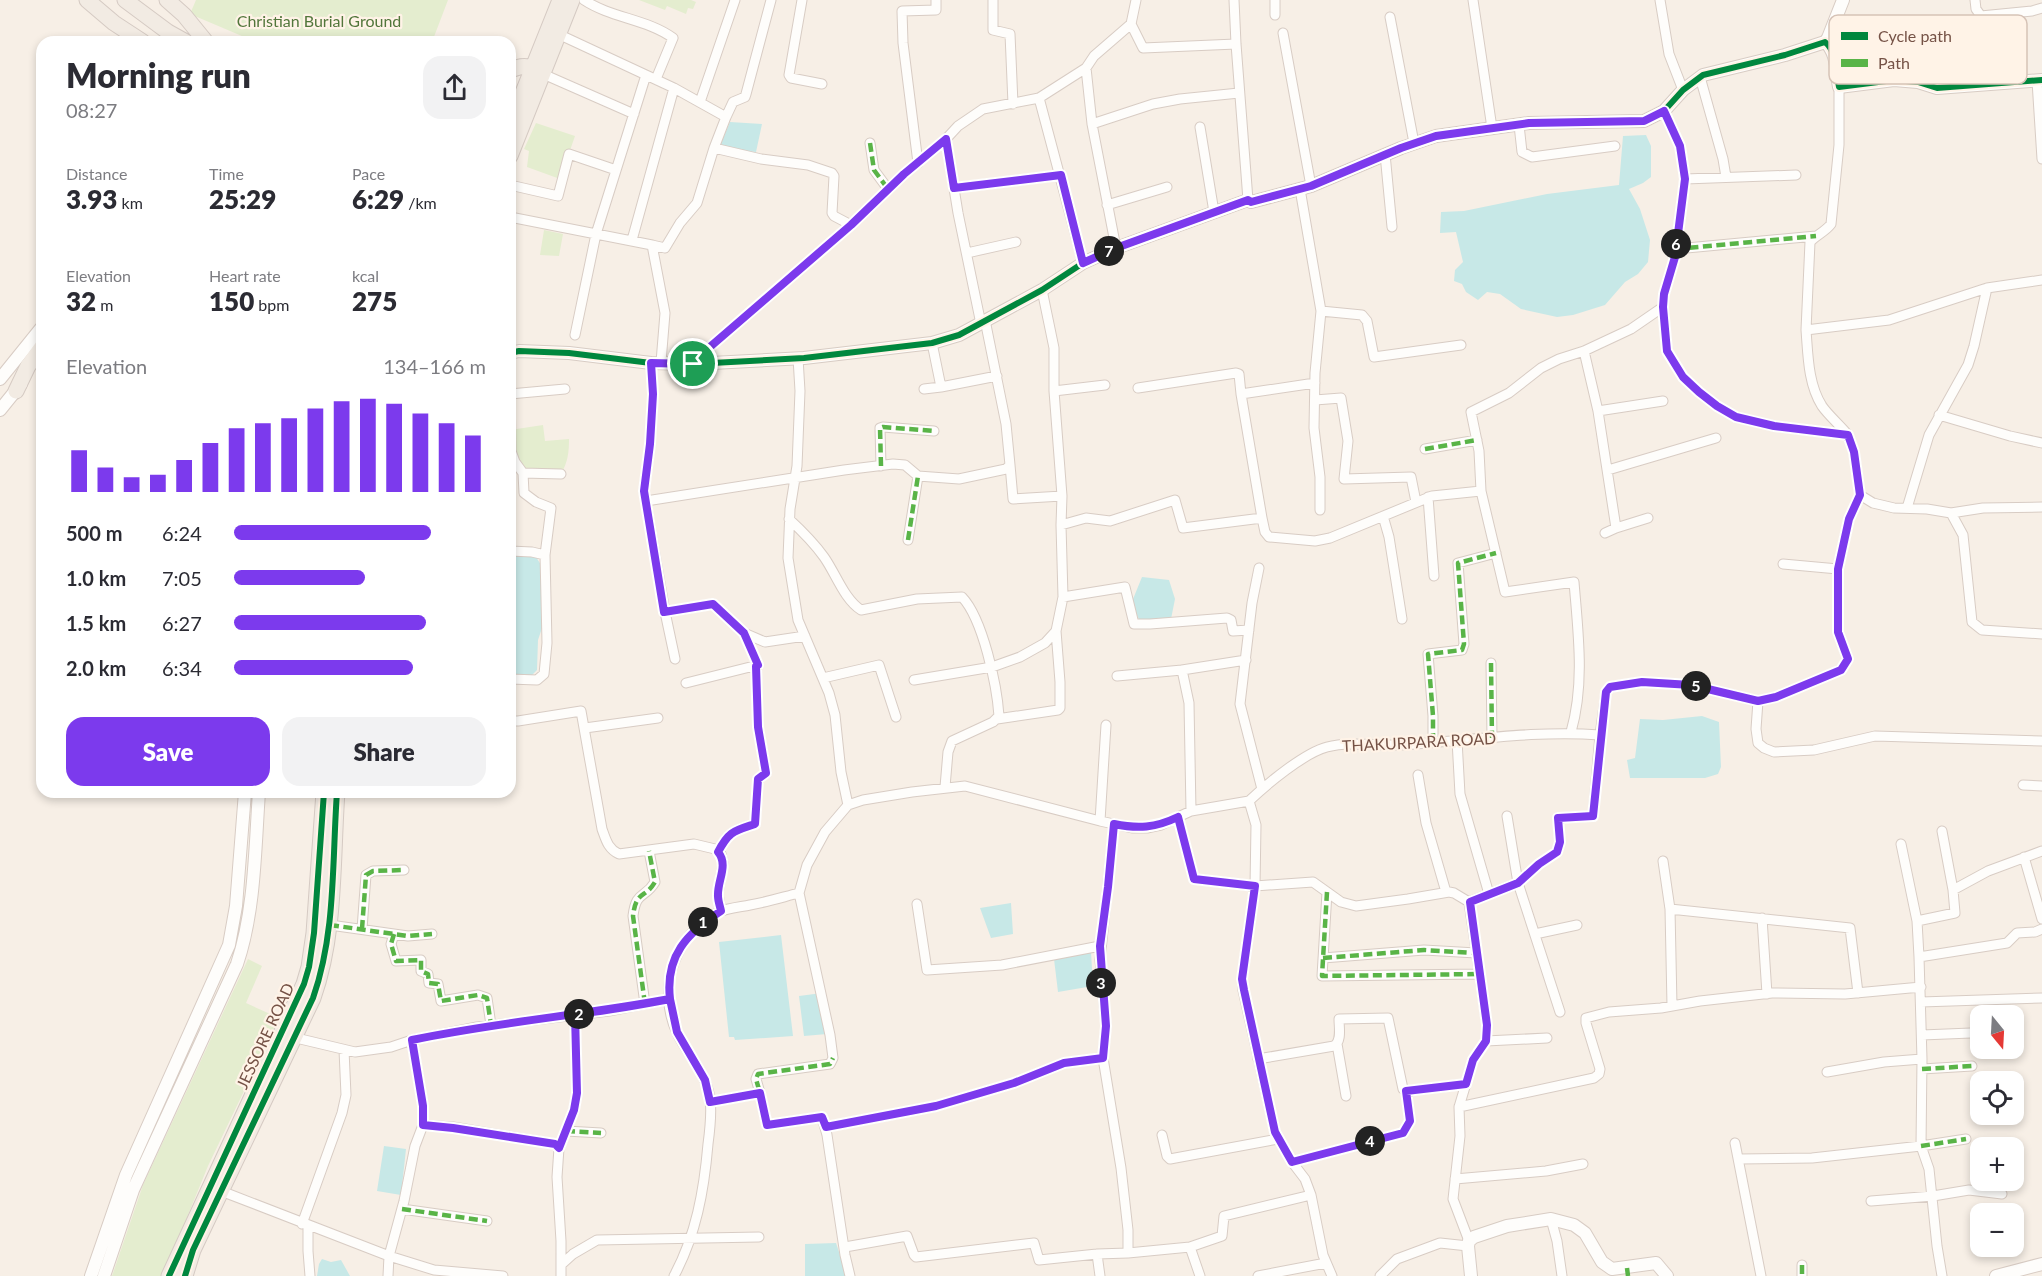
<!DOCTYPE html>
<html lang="en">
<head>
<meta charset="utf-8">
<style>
  :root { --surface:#fff; --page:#f2f2f3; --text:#2b2b33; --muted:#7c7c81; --accent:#7c3aed }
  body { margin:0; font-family:Lato,sans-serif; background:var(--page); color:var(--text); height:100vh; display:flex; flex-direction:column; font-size:22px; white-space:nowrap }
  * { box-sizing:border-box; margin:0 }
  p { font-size:20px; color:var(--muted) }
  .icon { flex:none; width:33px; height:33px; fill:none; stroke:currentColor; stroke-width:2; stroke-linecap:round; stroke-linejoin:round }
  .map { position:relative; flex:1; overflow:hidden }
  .drawer { position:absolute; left:36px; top:36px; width:480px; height:762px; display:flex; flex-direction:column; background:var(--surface); border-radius:18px; box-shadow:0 3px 9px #0003 }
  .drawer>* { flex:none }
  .needle { width:39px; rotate:162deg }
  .buttons { position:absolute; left:1970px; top:1005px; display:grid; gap:12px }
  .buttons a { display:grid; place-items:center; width:54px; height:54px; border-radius:12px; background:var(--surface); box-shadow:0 3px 9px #0003; font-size:30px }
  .pin { position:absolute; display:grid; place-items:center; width:51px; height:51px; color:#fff; margin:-26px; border:3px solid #fff; border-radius:50%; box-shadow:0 2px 6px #0007 }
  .km { position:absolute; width:30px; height:30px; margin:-15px; border-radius:50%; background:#222; color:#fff; font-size:16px; line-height:30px; text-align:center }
  .round { display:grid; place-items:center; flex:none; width:63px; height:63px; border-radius:18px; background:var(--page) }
  .overview { display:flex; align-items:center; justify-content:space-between; height:102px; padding:0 30px }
  h1 { font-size:33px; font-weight:800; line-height:45px }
  .figures { display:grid; grid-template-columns:repeat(3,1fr); gap:9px; height:102px; padding:6px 30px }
  .figures div { display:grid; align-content:center }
  .figures b { font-size:26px; font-weight:800 }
  .figures small { font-size:16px; font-weight:400 }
  .figures p { font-size:16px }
  .chart { height:168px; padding:12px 30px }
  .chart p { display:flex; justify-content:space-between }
  .chart svg { width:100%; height:108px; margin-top:6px; stroke:var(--accent); stroke-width:6 }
  .button { display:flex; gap:12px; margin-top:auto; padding:12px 30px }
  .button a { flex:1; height:69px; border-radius:18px; background:var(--accent); color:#fff; font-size:24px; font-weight:800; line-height:69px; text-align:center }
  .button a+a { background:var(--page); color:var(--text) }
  ul { padding:0 30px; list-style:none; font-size:20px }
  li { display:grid; grid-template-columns:96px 72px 1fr; align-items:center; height:45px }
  li i { height:15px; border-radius:8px; background:var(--accent) }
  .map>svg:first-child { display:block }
</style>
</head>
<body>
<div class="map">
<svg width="2042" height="1276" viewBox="0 0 2042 1276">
  <rect width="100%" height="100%" fill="#f7efe6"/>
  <path fill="#e4edcf" d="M196 0H448L432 42H256L190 14Z
    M639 0H691L696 2 693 9 688 8 686 14 667 6 665 10Z
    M536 123 575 136 560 179 527 167 529 151 524 149Z
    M544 230 563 234 559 256 540 255Z
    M543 425 545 441 569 439C569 452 568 462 561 474L523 473 515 462 510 430Z
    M248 959 262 966 246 1003 279 1018 208 1166 163 1276H112L143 1185Z"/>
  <path fill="#c7e8e7" d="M730 122 762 124 756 152 719 148Z
    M1646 135 1651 146V177L1643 183 1629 189 1640 209 1650 240 1648 262 1638 274 1625 282 1605 305 1573 315 1557 317 1521 309 1500 294 1487 292 1478 300 1466 292 1462 284 1454 281 1455 270 1463 262 1456 232 1440 233 1441 212 1464 211 1547 194 1619 185 1623 136Z
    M529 553 536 557 543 568 542 628 538 640 537 670 531 676 510 678V554Z
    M1142 577 1169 580 1175 599 1171 619 1140 621 1131 604Z
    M1702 716 1719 722 1721 767 1718 774 1705 778H1630L1627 760 1635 758 1640 719 1663 720Z
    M1011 903 1013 934 991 938 980 908Z
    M781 935 793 1036 735 1040 734 1037H729L719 942Z
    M1091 952 1093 986 1058 992 1054 959Z
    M822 993 827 1034 804 1036 799 996Z
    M384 1146 406 1149 401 1195 377 1191Z
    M836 1243 847 1276H805V1244Z
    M322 1259 331 1262 341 1260 350 1276H317L319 1264Z"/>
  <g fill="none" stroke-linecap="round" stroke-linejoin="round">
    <defs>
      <path id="minor" d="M584 0C611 18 647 19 673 38L656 79
        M802 0 789 75 791 78 822 84
        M993 0V30L1010 34 1013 104
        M1234 0 1236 44 1248 200
        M1473 0 1492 128
        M1660 0 1669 54 1683 90
        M1975 0 1976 9 1981 16 2032 11 2042 8
        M1275 15V0
        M1390 17 1414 143
        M1131 24 1143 48 1236 44
        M1283 33 1311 186
        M558 34 674 88 632 240
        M1834 54 1933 49
        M1086 68 1092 124 1116 248
        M543 74 634 114
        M1700 77 1723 159 1726 177
        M2037 81 2042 159
        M1839 87V145L1831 224C1825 232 1816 235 1810 242L1806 330 1889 320 1987 288 1974 346 1968 365 1929 435 1907 508
        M1039 98 1083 263
        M700 102 735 0
        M1664 111 1680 146 1685 179 1675 257 1664 294 1663 307 1667 351 1683 377 1699 392 1717 406 1736 417 1774 426 1848 435 1854 452 1860 495 1873 503 1894 508 1927 509 1951 513 1963 535 1972 622 1982 630 2042 634
        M726 117 733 102 745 97 746 94 771 0
        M1092 124 1153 104 1180 99 1239 93
        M1519 125 1522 152 1532 157 1615 146
        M1200 127 1214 212
        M946 139 958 213 981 324
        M870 143 874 170 888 189
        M714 148 761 159 808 165 832 173 834 176 832 213 834 216 851 225
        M1385 154 1392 227
        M918 163 903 43 902 11 936 10V0
        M1685 179 1796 175
        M510 185 558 196 569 154 616 170
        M954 188 1061 175
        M1300 189 1321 311 1362 315 1367 321 1374 357 1461 345
        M1107 205 1167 187
        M510 217 652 245 665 313 661 362
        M652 245 665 248 680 223 697 203 714 148 726 117 674 88
        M1676 249 1816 236
        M967 253 1016 242
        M1987 288 2042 280
        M1806 330C1808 355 1808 384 1822 406 1829 416 1840 425 1848 435
        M575 335 596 234 646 75
        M932 343 941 387 997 376
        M1584 351 1598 411 1616 528
        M798 358 800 391 797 466 790 509 788 558 798 620 829 693 835 715 841 772 848 805
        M651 363 653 394 650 444 644 491 665 612 713 604 744 633 765 642 805 636
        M693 364 711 346 851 225 904 174 946 139 958 126 983 109 1039 98 1086 68 1094 56 1131 24 1136 0
        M510 385 511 451 515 462 523 473 524 493 536 502 551 508 545 555 532 552 510 551
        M1138 388 1236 373 1239 374 1241 394
        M924 389 941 387
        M1054 391 1105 385
        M510 394 565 389
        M1315 400 1341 398 1348 441 1344 479 1411 477 1416 502
        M1598 411 1663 401
        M1939 415 2010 436 2042 443
        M1425 449 1477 440
        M1010 465 1013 499 1062 496
        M881 466 880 428 883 427 934 431
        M1608 470 1716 438
        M523 473 561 474
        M1428 497 1434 576
        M646 501 844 470 893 464 905 465 918 476 959 479 1006 469 1010 465 1006 424 985 320
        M1320 510V477L1314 428 1315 373 1321 311
        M1951 513 1983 508 2042 507
        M1383 516 1389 537 1402 619
        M1262 518 1241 394 1315 383
        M789 519C802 531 814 543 824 557 836 574 844 599 861 610L917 599 962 597C983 619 997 686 999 716L993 722 952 741 948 752 945 787
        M1061 525 1086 518 1110 521 1175 500 1183 528 1262 518 1265 532 1269 537 1315 541 1330 538 1432 496 1481 491
        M1605 533 1616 528 1648 518
        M908 540 918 476
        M1783 564 1838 569
        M1259 568 1252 603 1240 704 1262 789
        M1063 597 1125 587 1134 624H1150L1227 618 1231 620 1233 631 1249 630
        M665 612 675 659
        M1491 663 1492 738
        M1117 676 1182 670
        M823 678 879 665 896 717
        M510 679 537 680 544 674 547 643 545 555
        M914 680 992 667 1020 657 1045 643 1056 631 1063 597 1061 525 1062 496 1054 391V348L1042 290
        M686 683 758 665 744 633
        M1758 701 1756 729 1758 743 1764 748 1774 752 1814 750 1875 736 2042 741
        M997 719 1058 710 1060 708V682L1056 631
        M510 721H518L581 711 602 829C606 840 608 849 619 854L694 844 715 849 721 854 723 863 718 894 721 911
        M585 728 658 718
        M1571 732C1585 683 1578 632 1574 582L1505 592 1481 491 1479 451 1471 412 1509 393 1541 368 1559 359 1584 351 1631 329 1663 307
        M1457 740 1460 794 1489 894
        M1433 742V716L1428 654 1462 650 1464 644 1458 563 1496 553
        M1418 775 1426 823 1446 892
        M2023 785 2042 786
        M1249 801C1267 784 1304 753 1327 747 1351 741 1377 746 1400 745 1467 741 1534 730 1600 735L1606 692 1610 687 1642 682 1691 685 1758 701 1776 697 1841 670 1848 659 1838 632V569L1849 519 1860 495
        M1249 801 1256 825 1255 886 1242 979 1243 990 1275 1132 1292 1162 1305 1179 1311 1195 1323 1255 1332 1276
        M1191 811 1189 703 1182 670 1246 660
        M1507 816 1518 883 1560 1012
        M1178 817 1194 879 1255 886 1313 882 1341 902 1356 906 1408 899 1449 892 1454 893 1469 902 1518 883 1539 864 1557 852 1560 842 1558 818 1593 816 1600 735
        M1100 821 1106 725
        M1901 844 1917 921 1919 957 1922 1059 1921 1146 1929 1169 1937 1246 1942 1276
        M718 852C729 831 733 831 755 824L758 779 766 773 758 727 756 666
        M2024 857 2042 919
        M1663 861 1670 909 1850 928 1858 993
        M1953 890 1988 871 2042 851
        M1327 892 1322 976 1479 974
        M917 904 927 970 1002 965 1100 946
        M1670 909 1672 1006
        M1762 918 1767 994
        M1917 921 1955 913 1953 890 1942 831
        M330 925 408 936 432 934
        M362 929 366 875 373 871 404 870
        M394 934 391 944 396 961 421 960V971L428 974 429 983 438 984 441 1001 478 995 487 998 491 1025
        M1535 934 1577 925
        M1919 957 2007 943 2017 933 2035 932 2042 929
        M1323 958 1424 950 1476 953
        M1921 1002 2042 998
        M645 1004 633 916C636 890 645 899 655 882L649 851
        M1922 1035 1971 1033
        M292 1037 355 1052 391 1047 412 1040 477 1027 609 1011 670 999
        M412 1040 423 1106V1125L415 1146 404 1201 389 1256 434 1270 503 1276
        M1486 1041 1547 1038
        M1337 1044 1346 1096
        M1258 1059 1334 1046C1342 1041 1339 1028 1339 1019L1388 1018 1403 1089 1406 1091
        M1922 1069 1972 1066
        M1827 1072 1884 1062 1922 1059
        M760 1093 767 1125 822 1117 827 1135 845 1255 850 1276
        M710 1102 760 1093 756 1079 758 1074 830 1064 833 1058 830 1035 799 893
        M1459 1107 1473 1060 1486 1041 1487 1025 1469 902
        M423 1125 453 1127 555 1144 559 1148 557 1177 561 1241V1276
        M826 1127 936 1106 1014 1083 1064 1063 1103 1058
        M566 1131 601 1133
        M1162 1135 1167 1156 1170 1159 1278 1139
        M1735 1143 1761 1276
        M559 1148 574 1110 577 1093 575 1014
        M1739 1159 1812 1158 1921 1146 1966 1139
        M1292 1162 1403 1133 1410 1121 1406 1091 1466 1084
        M1455 1179 1546 1171 1583 1164
        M221 1191 389 1256 388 1276
        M1871 1201 1933 1196 1969 1190 2002 1194
        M402 1209 487 1221
        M1551 1219 1557 1241 1562 1276
        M302 1224 342 1113 346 1095 344 1050
        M308 1226V1251L310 1276
        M1469 1241 1453 1199 1460 1136 1459 1107 1594 1078 1599 1074 1600 1069 1586 1023V1018L1609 1012 1661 1008 1700 1001 1772 993 1845 994 1921 987
        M845 1247 907 1236 914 1255 916 1257 1034 1243 1039 1260 1097 1254
        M1190 1247 1222 1236 1224 1216 1311 1195
        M1128 1253 1190 1247 1200 1276
        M562 1264 573 1254 597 1240 759 1237
        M1802 1265V1276
        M674 1276C696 1235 704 1191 708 1144 710 1129 712 1113 710 1098 706 1073 688 1055 677 1033 656 988 675 934 719 912 728 908 740 907 750 905 767 902 783 897 799 893L807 865 825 832 848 805 863 800 912 792 965 786 1100 821 1132 828H1147L1161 825 1191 811 1249 801
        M1100 1276 1097 1254 1128 1253V1230L1121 1168 1103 1058 1106 1026 1100 960 1114 824
        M1258 1276 1326 1263
        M1380 1276 1397 1259 1440 1243 1468 1246"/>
      <path id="tertiary" d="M1825 42 1828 38 1843 0
        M510 353 519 351 569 353 651 363 693 364 804 358 932 343 959 335 1042 290 1083 263 1116 248 1248 200 1251 202 1311 186 1401 148 1436 136 1529 123 1644 121 1664 111 1683 90 1703 75 1785 55 1825 42C1837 52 1836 71 1839 87L1894 80 1918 82 1937 88 2042 80
        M0 379 42 327
        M0 410 21 384
        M91 1276 126 1175 229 945 236 906 245 792
        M104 1276 133 1190 237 964C255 911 255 848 259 792
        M1471 1276 1468 1246 1469 1241 1474 1237 1507 1226 1551 1219 1574 1225 1585 1233 1602 1262 1612 1269 1656 1263 1667 1276
        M1996 1276 2042 1264"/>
      <path id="primary" d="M87 0 114 23 143 42
        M125 0 168 32 186 42
        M167 0 184 15 206 42
        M510 70C518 67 524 65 533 68
        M510 125 560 0
        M510 156 572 0
        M16 391 28 366 42 347
        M169 1276 304 984 309 967 314 933 324 792
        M185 1276 193 1250 313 998C336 933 332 861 337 792"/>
    </defs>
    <use href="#minor" stroke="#d8ccc4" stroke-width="11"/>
    <use href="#tertiary" stroke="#d8ccc4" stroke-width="14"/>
    <use href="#primary" stroke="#d5cac3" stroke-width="17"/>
    <use href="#minor" stroke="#fefdfb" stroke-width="9"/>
    <use href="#tertiary" stroke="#fefdfb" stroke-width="12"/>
    <use href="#primary" stroke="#f2ebe3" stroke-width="15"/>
    <path stroke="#59b447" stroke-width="4.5" stroke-dasharray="9 4.5" stroke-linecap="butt" d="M870 143 874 170 888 189
      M1676 249 1816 236
      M1425 449 1477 440
      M881 466 880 428 883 427 934 431
      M908 540 918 476
      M1491 663 1492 738
      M1433 742V716L1428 654 1462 650 1464 644 1458 563 1496 553
      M1178 817 1194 879 1255 886
      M718 852C729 831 733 831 755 824L758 779 766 773 758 727 756 666
      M1327 892 1322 976 1479 974
      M330 925 408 936 432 934
      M362 929 366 875 373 871 404 870
      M394 934 391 944 396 961 421 960V971L428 974 429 983 438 984 441 1001 478 995 487 998 491 1025
      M1323 958 1424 950 1476 953
      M645 1004 633 916C636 890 645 899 655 882L649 851
      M1922 1069 1972 1066
      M710 1102 760 1093 756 1079 758 1074 830 1064 833 1058
      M767 1125 822 1117
      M566 1131 601 1133
      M1921 1146 1966 1139
      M559 1148 574 1110 577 1093 575 1014
      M402 1209 487 1221
      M1802 1265V1276
      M1627 1268 1628 1276"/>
    <defs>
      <path id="cycleway" d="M510 353 519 351 569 353 651 363 693 364 804 358 932 343 959 335 1042 290 1083 263 1116 248 1248 200 1251 202 1311 186 1401 148 1436 136 1529 123 1644 121 1664 111 1683 90 1703 75 1785 55 1825 42C1837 52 1836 71 1839 87L1894 80 1918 82 1937 88 2042 80
        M169 1276 304 984 309 967 314 933 324 792
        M185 1276 193 1250 313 998C336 933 332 861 337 792"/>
    </defs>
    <use href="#cycleway" stroke="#fff3e7" stroke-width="10"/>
    <use href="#cycleway" stroke="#00873e" stroke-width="6"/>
  </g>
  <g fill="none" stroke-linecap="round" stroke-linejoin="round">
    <defs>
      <path id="route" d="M693 364 651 363 653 394 650 444 644 491 664 612 713 604 744 633 758 665 756 666 758 727 766 773 758 779 755 824C734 831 729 831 718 852 729 865 717 881 718 896 718 901 720 906 721 911 687 933 665 956 670 999 584 1015 497 1022 412 1040L423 1106V1125L453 1128 555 1144 559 1148 574 1110 577 1093 575 1014C607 1011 638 1005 670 999L677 1032 705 1080 710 1102 760 1093 767 1125 822 1117 826 1127 936 1106 1014 1083 1064 1063 1103 1058 1106 1026 1100 946 1108 887 1114 824C1138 829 1155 828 1178 817L1194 879 1255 886 1242 979 1244 990 1275 1132 1292 1162 1403 1133 1410 1121 1406 1091 1466 1084 1473 1060 1486 1041 1487 1025 1470 902 1518 883 1539 864 1557 852 1560 842 1558 818 1593 816 1606 692 1610 687 1642 682 1691 685 1758 701 1776 697 1841 670 1848 659 1838 632V569L1849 519 1860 495 1854 452 1848 435 1774 426 1736 417 1717 406 1699 392 1683 377 1667 351 1663 307 1664 294 1675 257 1685 179 1680 146 1664 111 1644 121 1529 123 1436 136 1401 148 1311 186 1251 202 1248 200 1116 248 1083 263 1061 175 954 188 946 139 904 174 851 225 711 346 693 364"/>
    </defs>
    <use href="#route" stroke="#fff" stroke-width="12"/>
    <use href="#route" stroke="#7c3aed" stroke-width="8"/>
  </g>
  <g text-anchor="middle" stroke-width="4.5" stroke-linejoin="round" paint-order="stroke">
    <g font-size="16" fill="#52763b" stroke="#fff3e7">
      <text x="319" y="27">Christian Burial Ground</text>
    </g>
    <g font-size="16" fill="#755246" stroke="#fff3e7">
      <text transform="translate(1419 742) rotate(-3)" y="6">THAKURPARA ROAD</text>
      <text transform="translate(265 1036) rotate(-65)" y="6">JESSORE ROAD</text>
    </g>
  </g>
  <rect x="1829" y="15" width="198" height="69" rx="9" fill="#fff3e7" stroke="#d6c3b7" stroke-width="1.5"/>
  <rect x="1841" y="32" width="27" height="8" fill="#00873e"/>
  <rect x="1841" y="59" width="27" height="8" fill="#59b447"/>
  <g font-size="16" fill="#755246">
    <text x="1878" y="42">Cycle path</text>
    <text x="1878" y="69">Path</text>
  </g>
</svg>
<div class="buttons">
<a><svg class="needle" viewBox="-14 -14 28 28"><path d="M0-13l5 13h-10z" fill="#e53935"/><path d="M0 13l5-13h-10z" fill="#7c7c81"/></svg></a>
<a><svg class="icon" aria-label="locate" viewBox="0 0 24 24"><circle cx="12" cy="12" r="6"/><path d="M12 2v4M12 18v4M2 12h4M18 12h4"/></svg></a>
<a>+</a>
<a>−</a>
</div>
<div class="pin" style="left:693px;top:364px;background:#1e9e55"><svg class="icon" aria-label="arrive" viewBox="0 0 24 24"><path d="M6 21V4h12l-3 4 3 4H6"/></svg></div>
<b class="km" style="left:703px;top:922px">1</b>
<b class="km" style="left:579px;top:1014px">2</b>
<b class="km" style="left:1101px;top:983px">3</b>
<b class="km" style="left:1370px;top:1141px">4</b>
<b class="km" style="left:1696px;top:686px">5</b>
<b class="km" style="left:1676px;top:244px">6</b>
<b class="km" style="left:1109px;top:251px">7</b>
<section class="drawer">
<div class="overview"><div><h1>Morning run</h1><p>08:27</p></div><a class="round"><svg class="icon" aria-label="share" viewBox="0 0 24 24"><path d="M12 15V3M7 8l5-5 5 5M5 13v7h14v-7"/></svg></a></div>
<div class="figures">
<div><p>Distance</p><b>3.93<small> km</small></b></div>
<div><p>Time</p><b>25:29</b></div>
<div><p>Pace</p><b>6:29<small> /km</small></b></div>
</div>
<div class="figures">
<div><p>Elevation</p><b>32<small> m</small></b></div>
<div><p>Heart rate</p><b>150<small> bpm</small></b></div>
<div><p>kcal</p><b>275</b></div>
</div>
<div class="chart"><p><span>Elevation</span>134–166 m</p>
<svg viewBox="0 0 160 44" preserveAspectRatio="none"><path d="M5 44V27M15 44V34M25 44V38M35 44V37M45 44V31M55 44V24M65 44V18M75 44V16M85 44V14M95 44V10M105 44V7M115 44V6M125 44V8M135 44V12M145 44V16M155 44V21"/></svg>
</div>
<ul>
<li><b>500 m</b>6:24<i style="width:78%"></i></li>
<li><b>1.0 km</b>7:05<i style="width:52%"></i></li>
<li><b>1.5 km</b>6:27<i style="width:76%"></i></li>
<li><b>2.0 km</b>6:34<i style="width:71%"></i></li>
</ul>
<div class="button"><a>Save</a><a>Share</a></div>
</section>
</div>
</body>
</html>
